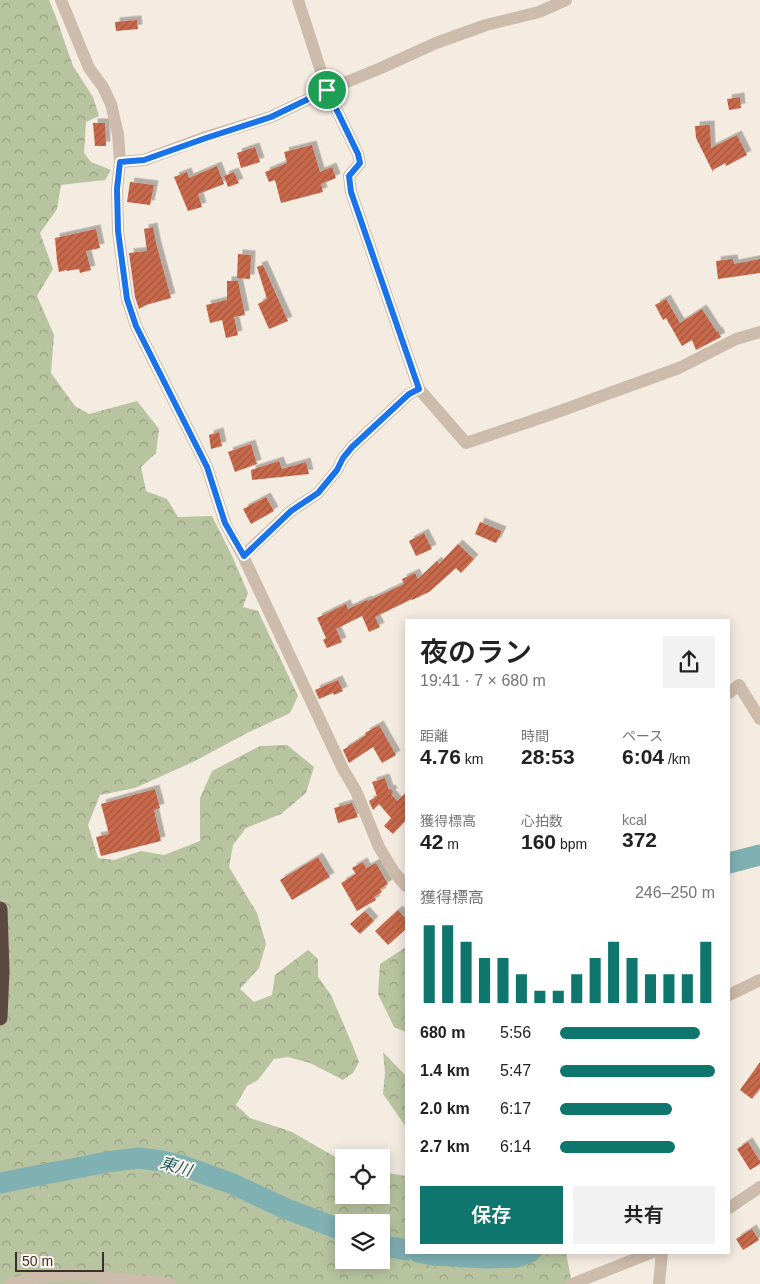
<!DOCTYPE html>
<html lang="ja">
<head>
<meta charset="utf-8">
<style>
  :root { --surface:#fff; --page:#f2f2f2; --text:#222; --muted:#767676; --accent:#0f766e }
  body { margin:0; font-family:Arial,"Noto Sans JP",sans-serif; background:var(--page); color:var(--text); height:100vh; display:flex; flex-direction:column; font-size:19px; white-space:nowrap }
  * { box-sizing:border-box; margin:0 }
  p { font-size:16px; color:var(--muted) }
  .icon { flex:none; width:28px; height:28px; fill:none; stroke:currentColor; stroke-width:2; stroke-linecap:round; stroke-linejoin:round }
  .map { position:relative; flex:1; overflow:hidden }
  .panel { position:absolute; left:405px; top:619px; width:325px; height:635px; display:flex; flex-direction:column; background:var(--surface); border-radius:0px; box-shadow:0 2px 12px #0003 }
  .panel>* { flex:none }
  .controls { position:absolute; left:335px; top:1149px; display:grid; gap:10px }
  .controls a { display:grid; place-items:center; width:55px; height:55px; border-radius:0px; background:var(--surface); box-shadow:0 2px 12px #0003; font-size:25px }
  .scale { position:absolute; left:15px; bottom:12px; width:89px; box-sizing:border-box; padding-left:5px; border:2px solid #3b302b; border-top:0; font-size:14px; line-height:18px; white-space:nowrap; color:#3b302b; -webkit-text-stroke:4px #fbf5ee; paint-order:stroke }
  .pin { position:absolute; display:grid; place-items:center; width:42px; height:42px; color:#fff; margin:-21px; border:2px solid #fff; border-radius:50%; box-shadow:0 1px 5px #0007 }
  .round { display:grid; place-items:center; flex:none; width:52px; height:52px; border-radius:0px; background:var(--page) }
  .headline { display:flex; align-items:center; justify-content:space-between; height:85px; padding:0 15px }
  h1 { font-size:28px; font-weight:600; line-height:38px }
  .metrics { display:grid; grid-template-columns:repeat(3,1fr); gap:8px; height:85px; padding:5px 15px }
  .metrics div { display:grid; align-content:center }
  .metrics b { font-size:21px; font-weight:600 }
  .metrics small { font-size:14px; font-weight:400 }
  .metrics p { font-size:14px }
  .chart { height:140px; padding:10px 15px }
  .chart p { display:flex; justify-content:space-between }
  .chart svg { width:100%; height:90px; margin-top:5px; stroke:var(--accent); stroke-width:6 }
  .primary-button { display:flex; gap:10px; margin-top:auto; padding:10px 15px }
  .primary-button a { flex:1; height:58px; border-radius:0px; background:var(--accent); color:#fff; font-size:20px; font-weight:600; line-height:58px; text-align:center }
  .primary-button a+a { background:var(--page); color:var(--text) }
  ul { padding:0 15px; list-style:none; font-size:16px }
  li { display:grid; grid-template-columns:80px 60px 1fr; align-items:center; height:38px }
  li i { height:12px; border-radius:6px; background:var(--accent) }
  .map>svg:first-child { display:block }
</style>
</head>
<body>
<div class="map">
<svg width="760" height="1284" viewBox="0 0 760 1284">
  <defs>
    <pattern id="forest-crowns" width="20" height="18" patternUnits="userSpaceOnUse" patternTransform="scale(1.25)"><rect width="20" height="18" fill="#b8c4a0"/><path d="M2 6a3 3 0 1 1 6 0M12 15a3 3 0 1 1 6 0" fill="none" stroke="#97a083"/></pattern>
    <pattern id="building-hatch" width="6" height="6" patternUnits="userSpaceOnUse" patternTransform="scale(1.25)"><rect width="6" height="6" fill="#c8694b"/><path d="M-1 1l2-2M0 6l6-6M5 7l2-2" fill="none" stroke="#a4573f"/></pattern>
    <filter id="shadow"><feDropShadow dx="4.5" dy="-4.5" stdDeviation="0" flood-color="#0004"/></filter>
  </defs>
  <rect width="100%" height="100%" fill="#f4ebe1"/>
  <path fill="url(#forest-crowns)" fill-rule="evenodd" d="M0 0H49L56 17 73 66 93 97 99 116 86 122 84 153 91 162 111 170 105 180 61 185 57 209 40 233 53 269 37 296 54 335 51 373 75 406 89 414 137 401 159 429 156 453 141 467 146 491 167 499 178 517 212 516 233 558 248 593 243 607 258 611 298 696 290 713 247 733 193 762 135 788 100 795 88 825 98 858 114 860 141 851 164 855 200 841V798L212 771 260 746 287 745 314 767 306 793 281 814 246 828 233 845 229 867 257 913 266 944 259 968 240 989 254 1002 272 995 275 975 308 950 318 959V977L331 995 352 1044 359 1062 353 1073 343 1080 310 1063 288 1057 274 1059 258 1080 247 1086 236 1105 250 1118 292 1132 344 1162V1195H381V1172L406 1176V1252L566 1253 572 1284H0ZM344 1222H381V1260H344Z
    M406 947V1032L394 1027 378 994 380 964Z
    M383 1052 406 1076V1127L383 1094 385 1072Z"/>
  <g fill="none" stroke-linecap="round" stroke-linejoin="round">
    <path stroke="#7fb0b2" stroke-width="21" d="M729 863 760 855
      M0 1183 107 1162 139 1158 162 1161 183 1166 233 1184 282 1207 344 1231
      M381 1245 406 1250
      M418 1252 433 1255 486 1258 516 1257 530 1252"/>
  </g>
  <path fill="url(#building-hatch)" filter="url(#shadow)" d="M137 20 138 29 116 31 115 22Z
    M740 97 741 108 729 110 727 99Z
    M93 123H105L106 146H95Z
    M710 125 711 148 737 135 747 155 726 166 725 163 713 170V172L696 138 695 126Z
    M312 145 320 172 332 167 336 178 321 184 323 192 281 203 275 180 269 182 265 172 287 163 284 152Z
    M255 147 260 162 241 168 237 153Z
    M217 166 224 184 198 194 202 207 188 211 174 177 187 172 189 178Z
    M234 172 239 183 228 187 224 176Z
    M130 182 154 185 150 205 127 202Z
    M153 227 156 243 171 298 146 305 139 309 135 297 129 253 147 251 144 229Z
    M96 229 100 248 86 251 91 270 80 273 79 269 67 271V270L59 272 57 261 55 238Z
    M238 254 251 255 250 279 237 278Z
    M733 259 734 264 760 259V273L718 279 716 261Z
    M263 265 288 321 269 329 258 304 267 299 257 267Z
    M227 281H238L245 315 234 317 238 335 226 338 222 320 210 323 206 305 227 300Z
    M666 299 680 323 702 309 717 332 718 331 721 337 696 350 692 340 682 346 666 318 663 320 655 305Z
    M219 432 222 446 211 449 209 435Z
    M251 444 257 464 235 472 228 452Z
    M279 461 282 469 306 462 309 474 252 480 251 470Z
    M266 497 274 511 251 524 243 509Z
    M480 522 502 531 496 543 475 534Z
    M424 533 432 549 416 556 409 541Z
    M458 544 474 559 461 573 456 568 429 592 412 600V599L375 617 380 627 369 632 362 616 336 629 342 642 327 648 323 640 326 638 317 618 346 604 348 609 367 600 368 601 404 584 402 579 415 573 418 579 437 561 439 564Z
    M338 680 343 691 334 695 333 693 319 699 315 690Z
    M379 725 396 755 382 763 373 747 349 763 343 750 366 735 365 733Z
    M385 778 389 790 391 789 393 792 391 794 397 801 406 793V820L393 834 384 826 391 818 379 804 373 810 369 801 377 796 372 782Z
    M155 789 160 808 154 810 161 841 101 856 96 837 109 834 101 804Z
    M352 803 358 817 338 823 334 808Z
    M318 857 330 877 292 900 280 880Z
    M363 862 366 868 376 863 388 884 380 889 382 892 374 897 376 900 357 911 341 883 356 874 352 868Z
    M398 910 406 919V929L388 945 375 931Z
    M365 911 374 921 360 934 350 924Z
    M760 1062V1088L752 1099 740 1090Z
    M748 1142 760 1161V1164L750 1170 737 1149Z
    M752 1229 759 1240 743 1250 736 1239Z"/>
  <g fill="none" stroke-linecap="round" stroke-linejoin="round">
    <path stroke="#cdbbac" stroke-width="12" d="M61 0 89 68 103 87 111 104 118 134 120 162 117 189 118 231 127 299 136 326 207 467 225 523 243 556 343 769 356 791 379 847 394 872 406 886
      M298 0 327 90 358 154 360 163 349 176 351 192 419 389 466 443 549 415 679 368 736 339 760 332
      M120 162 144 160 206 137 271 117 327 90 381 68 436 43 486 25 539 12 566 0
      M243 556 291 511 318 493 337 470 343 458 352 447 409 394 419 389
      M729 693 739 685 760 719
      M729 995 760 980
      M729 1208 760 1187
      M10 1284 35 1278 69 1274 170 1284
      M572 1284 653 1252
      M659 1284 662 1252"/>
    <path stroke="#5c4a42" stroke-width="15" d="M0 909 2 971 0 1018"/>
  </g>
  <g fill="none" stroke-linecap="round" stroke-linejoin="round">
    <defs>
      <path id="route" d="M327 90 358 154 360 163 349 176 351 192 419 389 409 394 352 447 343 458 337 470 318 493 291 511 244 556 225 523 207 467 136 326 127 299 118 231 117 189 120 162 144 160 206 138 271 117Z"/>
    </defs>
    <use href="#route" stroke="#fff" stroke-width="10"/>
    <use href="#route" stroke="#1a73e8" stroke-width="6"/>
  </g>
  <g text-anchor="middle" stroke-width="4" stroke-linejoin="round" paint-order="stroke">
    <g font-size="16" font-style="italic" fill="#1f5a5e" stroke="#fbf5ee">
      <text transform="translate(176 1166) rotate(16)" y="6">東川</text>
    </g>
  </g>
</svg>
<div class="controls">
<a><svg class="icon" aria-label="locate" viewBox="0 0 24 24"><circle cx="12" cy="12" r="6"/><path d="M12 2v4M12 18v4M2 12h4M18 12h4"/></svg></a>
<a><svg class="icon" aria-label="layers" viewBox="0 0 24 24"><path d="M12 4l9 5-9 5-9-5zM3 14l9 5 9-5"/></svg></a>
</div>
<div class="scale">50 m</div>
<div class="pin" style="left:327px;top:90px;background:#1e9e55"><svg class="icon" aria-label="arrive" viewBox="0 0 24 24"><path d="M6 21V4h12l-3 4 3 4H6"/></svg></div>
<section class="panel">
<div class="headline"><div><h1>夜のラン</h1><p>19:41 · 7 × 680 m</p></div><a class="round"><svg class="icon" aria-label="share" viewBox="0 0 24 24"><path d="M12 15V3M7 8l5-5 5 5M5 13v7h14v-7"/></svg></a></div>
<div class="metrics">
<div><p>距離</p><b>4.76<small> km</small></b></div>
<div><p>時間</p><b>28:53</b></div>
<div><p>ペース</p><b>6:04<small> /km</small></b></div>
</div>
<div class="metrics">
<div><p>獲得標高</p><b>42<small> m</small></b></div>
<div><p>心拍数</p><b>160<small> bpm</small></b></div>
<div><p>kcal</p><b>372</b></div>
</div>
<div class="chart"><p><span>獲得標高</span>246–250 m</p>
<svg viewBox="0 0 160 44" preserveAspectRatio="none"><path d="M5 44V6M15 44V6M25 44V14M35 44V22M45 44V22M55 44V30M65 44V38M75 44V38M85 44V30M95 44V22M105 44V14M115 44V22M125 44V30M135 44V30M145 44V30M155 44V14"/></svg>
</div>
<ul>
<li><b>680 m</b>5:56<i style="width:90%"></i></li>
<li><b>1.4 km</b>5:47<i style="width:100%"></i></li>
<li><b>2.0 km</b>6:17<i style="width:72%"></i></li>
<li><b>2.7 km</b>6:14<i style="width:74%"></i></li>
</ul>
<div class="primary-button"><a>保存</a><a>共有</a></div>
</section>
</div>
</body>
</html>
